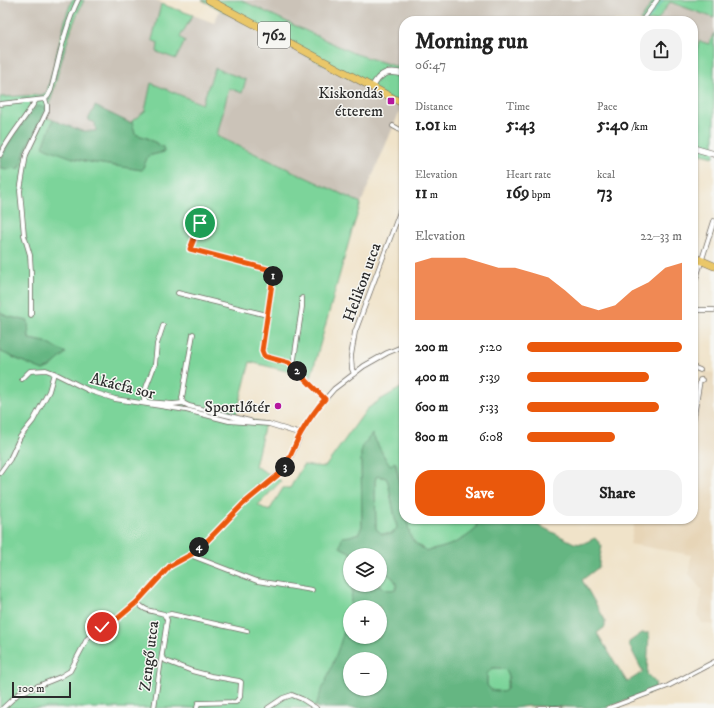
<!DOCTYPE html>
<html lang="en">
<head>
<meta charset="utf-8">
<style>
  :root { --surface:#fff; --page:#f2f2f2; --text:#222; --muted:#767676; --accent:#ea580c }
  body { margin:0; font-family:"IM FELL DW Pica",serif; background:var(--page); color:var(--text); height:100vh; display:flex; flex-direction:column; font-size:15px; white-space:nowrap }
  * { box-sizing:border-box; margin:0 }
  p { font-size:13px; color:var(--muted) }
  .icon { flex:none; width:22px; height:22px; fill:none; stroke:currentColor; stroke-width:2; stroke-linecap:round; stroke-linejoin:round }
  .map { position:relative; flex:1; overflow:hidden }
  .panel { position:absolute; left:399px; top:16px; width:299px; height:508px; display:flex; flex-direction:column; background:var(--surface); border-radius:16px; box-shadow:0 1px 3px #0004 }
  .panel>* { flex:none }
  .fabs { position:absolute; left:343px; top:548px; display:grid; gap:8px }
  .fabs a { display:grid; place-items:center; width:44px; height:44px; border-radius:50%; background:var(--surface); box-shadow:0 1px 3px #0004; font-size:20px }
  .scale { position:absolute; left:12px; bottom:10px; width:59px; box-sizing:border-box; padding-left:4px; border:2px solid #2b2b2b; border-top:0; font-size:11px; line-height:14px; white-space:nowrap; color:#2b2b2b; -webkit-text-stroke:3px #f6f6f2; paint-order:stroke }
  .pin { position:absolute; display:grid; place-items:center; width:34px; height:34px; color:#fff; margin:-17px; border:2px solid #fff; border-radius:50%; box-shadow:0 1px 4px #0007 }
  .km { position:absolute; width:20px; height:20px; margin:-10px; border-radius:50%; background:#222; color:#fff; font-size:11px; line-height:20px; text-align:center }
  .round { display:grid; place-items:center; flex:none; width:42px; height:42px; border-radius:16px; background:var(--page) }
  .headline { display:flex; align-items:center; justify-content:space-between; height:68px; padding:0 16px }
  h1 { font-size:22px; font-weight:700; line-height:30px }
  .stats { display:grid; grid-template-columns:repeat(3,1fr); gap:6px; height:68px; padding:4px 16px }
  .stats div { display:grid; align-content:center }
  .stats b { font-size:17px; font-weight:700 }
  .stats small { font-size:11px; font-weight:400 }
  .stats p { font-size:11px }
  .chart { height:112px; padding:8px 16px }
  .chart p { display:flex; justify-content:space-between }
  .chart svg { width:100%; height:72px; margin-top:4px; fill:var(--accent); opacity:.7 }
  .action { display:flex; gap:8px; margin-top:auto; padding:8px 16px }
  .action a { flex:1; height:46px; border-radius:16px; background:var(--accent); color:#fff; font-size:16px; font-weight:700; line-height:46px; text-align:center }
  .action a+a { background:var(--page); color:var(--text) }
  ul { padding:0 16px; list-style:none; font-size:13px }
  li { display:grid; grid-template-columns:64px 48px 1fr; align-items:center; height:30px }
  li i { height:10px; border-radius:5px; background:var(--accent) }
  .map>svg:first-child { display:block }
</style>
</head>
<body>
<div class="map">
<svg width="714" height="708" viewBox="0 0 714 708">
  <rect width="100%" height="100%" fill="#f6f6f2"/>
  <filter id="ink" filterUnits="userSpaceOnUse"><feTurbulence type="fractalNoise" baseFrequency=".025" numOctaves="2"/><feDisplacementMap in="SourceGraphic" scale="8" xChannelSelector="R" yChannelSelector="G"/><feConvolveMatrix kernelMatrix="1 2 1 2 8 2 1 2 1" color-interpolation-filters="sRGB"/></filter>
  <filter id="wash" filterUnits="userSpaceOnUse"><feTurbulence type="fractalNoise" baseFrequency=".012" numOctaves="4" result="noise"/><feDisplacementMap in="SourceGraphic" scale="16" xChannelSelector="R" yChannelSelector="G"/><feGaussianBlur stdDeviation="0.9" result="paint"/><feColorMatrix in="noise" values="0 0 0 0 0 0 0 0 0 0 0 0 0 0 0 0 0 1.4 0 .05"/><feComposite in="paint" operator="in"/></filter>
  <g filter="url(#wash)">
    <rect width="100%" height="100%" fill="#f0e3c9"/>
    <path fill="#e7d5b7" d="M704 372 714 373V625L702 623 698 616 702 590 689 574 691 555 630 544 635 519H693V437Z"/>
    <path fill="#cbc3b8" d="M0 0H72L67 13 49 88 45 93 42 95 0 97Z
      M84 0H155L161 2 152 40 180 37 193 15 214 23 220 10 402 106 361 203 216 136 229 87 215 69 202 104 151 83 145 111 130 123 95 106 96 131H82L46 117 56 85 64 51Z
      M241 0H654L640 21H404V69L353 53Z
      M670 2 714 18V33L709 44 699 42 693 63V21H657Z"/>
    <path fill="#7cd49a" stroke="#548062" d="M72 0H84C65 37 58 78 46 117L53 120 44 146 73 158 89 162 142 170 148 156 164 152 163 147 148 138 135 134 132 121 145 111 151 83 202 104 215 68 246 80 242 93 229 88 217 136 361 203 351 234 311 377 250 362 236 416 265 423 255 466 281 481 258 505 269 511 283 488H290L303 465 325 467 367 409 380 400 404 386V504L396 463 390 465 386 460 372 434 361 453 362 526 359 533 350 536 340 547 355 555H350V585H353C349 626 334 672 314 708H0V350L14 358 43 370 50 367 66 353 45 342 29 339 28 321 6 316 0 312V167L6 169 20 168 25 151 46 109 37 106 12 139 0 162V97L42 95 47 92 67 13Z
      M202 0H241L353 53 404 69V78L397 76 402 106Z
      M654 0H714V18L670 2 657 21H640Z
      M161 4 193 15 180 37 185 41 176 59 157 52 158 43 152 40Z
      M714 33V157L693 152V63L699 41 709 44Z
      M379 476 386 478 388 482 397 528 392 534H382L376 529 375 481 376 477Z
      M407 519H477L476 529C462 542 445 548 427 551 410 541 410 539 407 519Z
      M380 571C389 574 398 579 396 589 388 591 384 590 378 585H380Z
      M492 668H500L506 670 509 677 506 689 503 692 491 690 487 685V674Z"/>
    <path fill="#65b682" stroke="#487056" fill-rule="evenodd" d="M37 106 44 107 46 108 25 151 20 168 6 169 0 167C0 149 26 120 37 106Z
      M95 106 130 123 132 121 135 134 147 138 163 147 164 152 148 156 142 170 89 162 73 158 43 147 53 120 82 131H96L95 123 88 120Z
      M0 312 6 316 28 321 29 339 45 342 66 353 50 367 43 370 1 352 0 350Z
      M372 434 386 460 390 465 395 462 404 504V519H407C410 538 410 541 427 551 445 548 462 542 476 529L477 519H526L574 543 582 544 595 538 602 546 599 562V567L582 580 605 620V627L597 633 627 682 643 672 629 645V642L642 633H649L647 674 655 682 656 690 605 708 528 706 514 708H319L315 706C329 674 343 642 350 607V637H380V607H350L353 585C360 585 369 584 377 585 385 587 383 592 396 589 398 579 389 574 380 571V555H355L340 547 342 537 350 536 359 533 362 526 361 453 363 445ZM379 476 386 478 388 482 397 528 392 534H382L376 529 375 481 376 477ZM350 659H380V689H350ZM492 668H500L506 670 509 677 507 689 503 692 491 690 487 685V674Z"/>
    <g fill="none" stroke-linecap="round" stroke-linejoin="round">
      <path stroke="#59b2d6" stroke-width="1" d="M647 21 663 0"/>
    </g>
  </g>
  <g filter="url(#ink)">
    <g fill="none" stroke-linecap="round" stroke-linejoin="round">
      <defs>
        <path id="minor" d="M642 21 657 0
          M45 99 48 96 51 90C59 60 64 29 78 0
          M0 104 45 99
          M393 126 404 132
          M0 155C10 135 25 119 36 100
          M200 220 197 233 190 249 271 270 273 277 262 351 264 356 267 357 289 363 325 399
          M693 288 714 221
          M178 293 267 315
          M693 310H714
          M31 315V272L30 255 24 235 20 191 26 155 47 111V105L45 99
          M163 326 157 344 155 364 147 385 144 394V400L147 402 173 404 183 403 189 406 250 421
          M293 366 302 307V298
          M693 367 700 370
          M354 374 352 369 351 356 355 332 404 201
          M22 379 30 371 46 370 54 373 90 391 115 399 186 410 229 421 269 424 301 434
          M183 403 182 398 193 334
          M693 422 700 380H702
          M0 473 10 459 20 437 33 421 49 391 54 373
          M192 554 195 557 257 581 312 590
          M137 602C146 613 152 610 164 614L167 620 154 708
          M166 615 171 614 247 631
          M162 657 166 661 192 671 211 676 239 681 241 682 240 697 236 702 200 703H198L197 708
          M3 708 18 694 60 677 70 671 87 639 94 632 116 620 137 602 170 566 192 554 208 540 243 504 283 470 291 456 301 434 314 412 334 389 364 366 387 353 404 346
          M268 708 283 698 292 695 302 699 316 708
          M539 708H559
          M609 708 668 686 714 662"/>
        <path id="tertiary" d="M372 88C380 72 388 70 404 74
          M693 148 714 154"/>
        <path id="primary" d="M209 0 404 104
          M693 257 714 266"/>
      </defs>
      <use href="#minor" stroke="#706b62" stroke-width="5.5"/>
      <use href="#tertiary" stroke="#706b62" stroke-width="7"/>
      <use href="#primary" stroke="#706b62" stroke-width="8"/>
      <use href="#minor" stroke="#fff" stroke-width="4"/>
      <use href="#tertiary" stroke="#fff" stroke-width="5.5"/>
      <use href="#primary" stroke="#eac769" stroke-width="7"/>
    </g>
  </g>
  <g fill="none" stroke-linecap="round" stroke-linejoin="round" filter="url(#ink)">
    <defs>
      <path id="route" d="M102 627 116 620 137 602 170 566 192 554 208 540 243 504 278 475C290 462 293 447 301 433 308 421 316 409 325 399L289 363 267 357 264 356 262 351 273 277 271 270 190 249 200 223"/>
    </defs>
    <use href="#route" stroke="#fff" stroke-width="8"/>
    <use href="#route" stroke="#ea580c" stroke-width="5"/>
  </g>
  <g fill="#b5179e" stroke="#f6f6f2" stroke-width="1.5">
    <rect x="387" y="97" width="8" height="8" rx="2"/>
    <circle cx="278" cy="406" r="4"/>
  </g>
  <g text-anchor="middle" stroke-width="3" stroke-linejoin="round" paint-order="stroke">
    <rect fill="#f6f6f2" stroke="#686867" stroke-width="1" x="258" y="22" width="32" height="26" rx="3"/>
    <g font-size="15" font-weight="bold" fill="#2b2b2b">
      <text x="274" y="40">762</text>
    </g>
    <g font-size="16" fill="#2b2b2b" stroke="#f6f6f2" text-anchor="end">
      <text x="383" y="98">Kiskondás<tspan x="383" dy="18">étterem</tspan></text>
      <text x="270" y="412">Sportlőtér</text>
    </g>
    <g font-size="16" fill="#2b2b2b" stroke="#f6f6f2">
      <text transform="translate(361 282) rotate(-70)" y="6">Helikon utca</text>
      <text transform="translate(123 385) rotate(14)" y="6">Akácfa sor</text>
      <text transform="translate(148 656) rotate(-83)" y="6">Zengő utca</text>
    </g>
  </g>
</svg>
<div class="fabs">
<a><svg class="icon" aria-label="layers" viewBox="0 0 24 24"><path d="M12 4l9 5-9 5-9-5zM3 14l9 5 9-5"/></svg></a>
<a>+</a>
<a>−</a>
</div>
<div class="scale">100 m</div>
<div class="pin" style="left:200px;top:223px;background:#1e9e55"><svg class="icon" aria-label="arrive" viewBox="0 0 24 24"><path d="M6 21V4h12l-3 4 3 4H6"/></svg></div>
<div class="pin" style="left:102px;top:627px;background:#d93025"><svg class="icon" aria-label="check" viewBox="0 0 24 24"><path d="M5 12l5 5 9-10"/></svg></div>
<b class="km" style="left:273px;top:276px">1</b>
<b class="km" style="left:297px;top:371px">2</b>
<b class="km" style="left:285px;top:467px">3</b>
<b class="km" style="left:199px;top:547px">4</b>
<section class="panel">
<div class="headline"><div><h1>Morning run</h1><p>06:47</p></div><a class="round"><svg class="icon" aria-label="share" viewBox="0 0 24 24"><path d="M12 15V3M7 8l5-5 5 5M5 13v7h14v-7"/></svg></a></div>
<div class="stats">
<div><p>Distance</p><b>1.01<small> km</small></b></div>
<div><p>Time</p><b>5:43</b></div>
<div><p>Pace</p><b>5:40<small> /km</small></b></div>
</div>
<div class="stats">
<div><p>Elevation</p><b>11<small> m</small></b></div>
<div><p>Heart rate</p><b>169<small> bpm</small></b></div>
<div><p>kcal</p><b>73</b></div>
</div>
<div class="chart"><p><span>Elevation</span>22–33 m</p>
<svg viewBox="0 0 160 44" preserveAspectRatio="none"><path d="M0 44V9L10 6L20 6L30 6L40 9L50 12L60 12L70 15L80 18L90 26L100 35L110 38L120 35L130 26L140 21L150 12L160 9V44z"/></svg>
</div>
<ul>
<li><b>200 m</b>5:20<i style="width:100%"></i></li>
<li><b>400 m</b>5:39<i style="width:79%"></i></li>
<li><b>600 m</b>5:33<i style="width:85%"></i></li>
<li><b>800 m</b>6:08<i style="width:57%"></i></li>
</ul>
<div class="action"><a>Save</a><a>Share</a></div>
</section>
</div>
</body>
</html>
